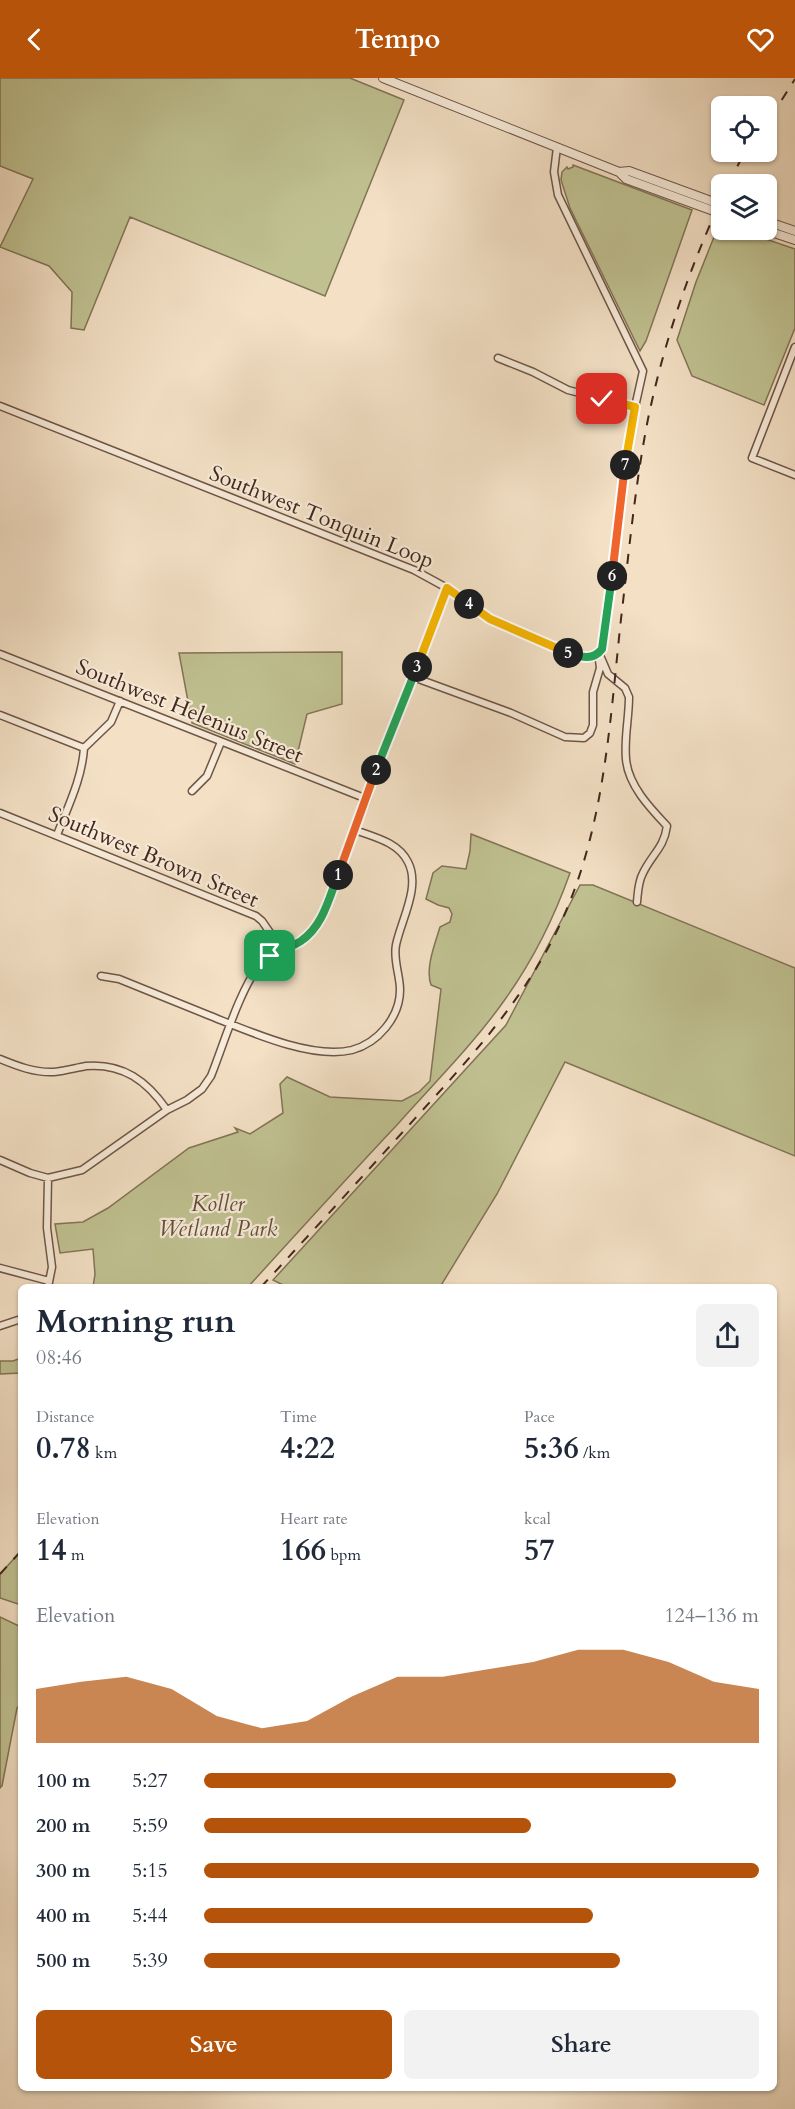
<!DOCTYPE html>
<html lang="en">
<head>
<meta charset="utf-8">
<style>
  :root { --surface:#fff; --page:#f2f2f3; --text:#1f2937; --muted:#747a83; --accent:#b45309 }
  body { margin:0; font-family:Cardo,serif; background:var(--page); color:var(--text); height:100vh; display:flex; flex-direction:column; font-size:22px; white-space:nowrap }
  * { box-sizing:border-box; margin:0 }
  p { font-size:20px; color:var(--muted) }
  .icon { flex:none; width:33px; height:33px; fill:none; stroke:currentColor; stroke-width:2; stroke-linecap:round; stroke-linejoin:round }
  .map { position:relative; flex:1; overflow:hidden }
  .side { position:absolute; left:18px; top:1206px; width:759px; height:807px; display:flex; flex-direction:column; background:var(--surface); border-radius:9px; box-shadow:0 2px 4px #0004 }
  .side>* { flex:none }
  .controls { position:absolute; left:711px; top:18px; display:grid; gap:12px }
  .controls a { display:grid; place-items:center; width:66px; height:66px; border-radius:9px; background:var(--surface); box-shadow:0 2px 4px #0004; font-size:30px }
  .pin { position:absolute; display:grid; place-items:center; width:51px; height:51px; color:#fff; margin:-26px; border-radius:12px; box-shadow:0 3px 9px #0006 }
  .km { position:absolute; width:30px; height:30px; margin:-15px; border-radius:50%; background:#222; color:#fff; font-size:16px; line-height:30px; text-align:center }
  .round { display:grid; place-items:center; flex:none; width:63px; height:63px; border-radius:9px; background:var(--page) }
  .headline { display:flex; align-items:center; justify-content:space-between; height:102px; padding:0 18px }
  h1 { font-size:33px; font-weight:700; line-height:45px }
  .figures { display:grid; grid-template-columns:repeat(3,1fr); gap:9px; height:102px; padding:6px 18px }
  .figures div { display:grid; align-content:center }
  .figures b { font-size:30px; font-weight:700 }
  .figures small { font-size:16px; font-weight:400 }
  .figures p { font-size:16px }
  .chart { height:168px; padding:12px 18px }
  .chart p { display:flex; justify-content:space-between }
  .chart svg { width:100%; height:108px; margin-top:6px; fill:var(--accent); opacity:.7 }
  .cta { display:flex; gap:12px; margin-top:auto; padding:12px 18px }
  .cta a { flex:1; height:69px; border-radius:9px; background:var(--accent); color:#fff; font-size:24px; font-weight:700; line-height:69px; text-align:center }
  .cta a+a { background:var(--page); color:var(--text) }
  ul { padding:0 18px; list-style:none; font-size:20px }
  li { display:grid; grid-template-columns:96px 72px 1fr; align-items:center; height:45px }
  li i { height:15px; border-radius:8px; background:var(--accent) }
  header { display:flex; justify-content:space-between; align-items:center; height:78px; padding:0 18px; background:var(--accent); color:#fff; font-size:27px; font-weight:700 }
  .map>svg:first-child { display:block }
</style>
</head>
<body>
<header><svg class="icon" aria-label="back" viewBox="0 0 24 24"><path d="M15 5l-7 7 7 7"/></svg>Tempo<svg class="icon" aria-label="heart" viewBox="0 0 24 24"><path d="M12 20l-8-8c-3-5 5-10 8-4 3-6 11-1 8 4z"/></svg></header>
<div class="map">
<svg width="795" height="2031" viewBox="0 0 795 2031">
  <rect width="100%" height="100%" fill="#f3e0c5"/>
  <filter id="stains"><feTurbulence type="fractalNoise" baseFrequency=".00333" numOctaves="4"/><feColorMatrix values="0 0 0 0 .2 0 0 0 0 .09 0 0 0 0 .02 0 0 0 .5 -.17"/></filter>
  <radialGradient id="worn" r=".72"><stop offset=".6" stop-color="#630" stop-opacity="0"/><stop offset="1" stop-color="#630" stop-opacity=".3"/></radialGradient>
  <path fill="#c0c191" stroke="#827457" stroke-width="1.5" d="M0 0H350L404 22 325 218 130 139 84 252 71 250 72 214 49 188 0 169 33 101 0 88Z
    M573 87 692 132 646 263 640 273 570 130 561 102 562 94 567 89 568 91 573 89Z
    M720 144 722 152H739L795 171V250L764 327 692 298 677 262 696 204Z
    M342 574V626L307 636 295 686 192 645 179 575Z
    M471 756 570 795C554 840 533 882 506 920 474 966 433 1006 396 1048 346 1101 297 1155 248 1209H93L95 1196 93 1171 60 1175 55 1146 83 1144 108 1130 189 1070 238 1054 235 1050 250 1056 283 1035 280 1006 287 999 330 1019 402 1023 419 1014 430 1003 441 911 431 907C425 890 435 866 440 849L450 844 452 836 449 830 438 827 426 821 433 795 442 788 466 791 470 773Z
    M580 807H593L795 890V1078L565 984 497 1116 440 1209H287L273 1202 506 947Z
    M21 1280V1295L0 1296V1283H13Z
    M21 1473V1527L0 1520V1496Z
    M0 1539 21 1549V1625L17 1630 2 1708 0 1710Z"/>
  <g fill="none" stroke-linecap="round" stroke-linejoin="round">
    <defs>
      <path id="minor" d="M795 269 752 380 795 397
        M498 280 533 294 568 312 635 329
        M0 328 414 492 447 510 490 541 572 576 592 579 602 571 604 564 622 408 635 329 643 293 558 117 554 94 557 69
        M599 575 608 596 625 610 629 619C629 640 624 660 626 681 628 707 650 730 667 748 664 770 652 776 643 795 638 804 638 814 637 824
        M0 576 367 721
        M413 599 511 635 565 659 584 660 590 655 593 647V614L600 590 599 582
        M0 637 84 670
        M192 713 207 698 221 664
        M0 735 256 838 262 843 282 872
        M57 757C68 728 82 701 84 670L111 644 120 623
        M101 898 119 901C149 913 178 925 208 937 246 952 311 982 352 972 378 965 400 939 400 912 400 897 393 882 396 867 401 842 421 809 408 784 398 764 374 759 355 752
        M0 981C17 988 35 995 54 994 65 993 75 990 86 988 123 985 147 1003 167 1032
        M0 1082 30 1095 48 1100 82 1092 167 1032 187 1022 202 1011 211 998C223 968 240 911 259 888 281 863 304 873 322 837L367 721 377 689 447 510
        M0 1190 49 1203
        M48 1209 52 1189 47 1150 48 1100
        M0 1248 21 1241"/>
      <path id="tertiary" d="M383 0 619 94 629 93 722 127
        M619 94 626 101 722 136
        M766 143 795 153
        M765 152 795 162"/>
    </defs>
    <use href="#minor" stroke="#6f5547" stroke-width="9"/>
    <use href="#tertiary" stroke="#6f5547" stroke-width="10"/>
    <use href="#minor" stroke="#f7ebd9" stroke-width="6"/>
    <use href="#tertiary" stroke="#f7ebd9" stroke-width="8"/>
    <path stroke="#43271d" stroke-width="2" stroke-dasharray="10 10" stroke-linecap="butt" d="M771 39 795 1
      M728 106 745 74
      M261 1209C311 1155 361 1100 410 1046 468 982 527 920 563 840 605 746 610 642 621 541 629 474 635 407 648 341 664 264 689 191 722 120
      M0 1496 21 1473"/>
  </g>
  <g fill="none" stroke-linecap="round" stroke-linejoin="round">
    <defs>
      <path id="split-1" d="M270 878C280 872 292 869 301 863 323 848 329 820 338 797"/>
      <path id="split-2" d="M338 797 376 692"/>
      <path id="split-3" d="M376 692 417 589"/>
      <path id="split-4" d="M417 589 447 510 469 526"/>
      <path id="split-5" d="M469 526 490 541 568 575"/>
      <path id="split-6" d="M568 575C581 579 593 583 602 571L612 498"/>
      <path id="split-7" d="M612 498 625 387"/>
      <path id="split-8" d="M602 321 635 329 625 387"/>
    </defs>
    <use href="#split-1" stroke="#fff" stroke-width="12"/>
    <use href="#split-2" stroke="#fff" stroke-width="12"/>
    <use href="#split-3" stroke="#fff" stroke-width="12"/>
    <use href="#split-4" stroke="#fff" stroke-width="12"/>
    <use href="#split-5" stroke="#fff" stroke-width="12"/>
    <use href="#split-6" stroke="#fff" stroke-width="12"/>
    <use href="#split-7" stroke="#fff" stroke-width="12"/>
    <use href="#split-8" stroke="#fff" stroke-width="12"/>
    <use href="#split-1" stroke="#22a559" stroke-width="8"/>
    <use href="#split-2" stroke="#f0652b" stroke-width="8"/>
    <use href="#split-3" stroke="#22a559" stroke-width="8"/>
    <use href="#split-4" stroke="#f5b400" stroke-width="8"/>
    <use href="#split-5" stroke="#f5b400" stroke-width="8"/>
    <use href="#split-6" stroke="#22a559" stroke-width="8"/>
    <use href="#split-7" stroke="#f0652b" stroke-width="8"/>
    <use href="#split-8" stroke="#f5b400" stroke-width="8"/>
  </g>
  <g text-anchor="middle" stroke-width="4.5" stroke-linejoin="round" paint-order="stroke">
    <g font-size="22" fill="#43271d" stroke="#f7ebd9">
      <text transform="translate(322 438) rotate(22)" y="8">Southwest Tonquin Loop</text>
      <text transform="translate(190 632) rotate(22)" y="8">Southwest Helenius Street</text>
      <text transform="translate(154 778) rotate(23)" y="8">Southwest Brown Street</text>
    </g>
    <g font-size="22" font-style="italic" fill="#624e3a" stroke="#f7ebd9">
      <text x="218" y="1133">Koller<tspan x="218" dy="25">Wetland Park</tspan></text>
    </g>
  </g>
  <rect width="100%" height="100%" filter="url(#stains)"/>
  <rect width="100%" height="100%" fill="url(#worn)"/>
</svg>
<div class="controls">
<a><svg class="icon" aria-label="locate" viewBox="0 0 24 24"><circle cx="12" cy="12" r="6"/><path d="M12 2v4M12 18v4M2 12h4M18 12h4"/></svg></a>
<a><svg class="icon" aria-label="layers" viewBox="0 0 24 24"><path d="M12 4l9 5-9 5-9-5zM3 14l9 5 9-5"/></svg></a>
</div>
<div class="pin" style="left:270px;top:878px;background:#1e9e55"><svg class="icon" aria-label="arrive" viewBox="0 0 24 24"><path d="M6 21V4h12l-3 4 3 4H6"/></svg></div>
<div class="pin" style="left:602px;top:321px;background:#d93025"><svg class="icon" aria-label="check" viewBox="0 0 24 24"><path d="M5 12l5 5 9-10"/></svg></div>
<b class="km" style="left:338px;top:797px">1</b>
<b class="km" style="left:376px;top:692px">2</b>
<b class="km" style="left:417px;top:589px">3</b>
<b class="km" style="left:469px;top:526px">4</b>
<b class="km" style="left:568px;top:575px">5</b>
<b class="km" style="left:612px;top:498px">6</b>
<b class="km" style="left:625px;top:387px">7</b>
<section class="side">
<div class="headline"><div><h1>Morning run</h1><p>08:46</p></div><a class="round"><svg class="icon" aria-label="share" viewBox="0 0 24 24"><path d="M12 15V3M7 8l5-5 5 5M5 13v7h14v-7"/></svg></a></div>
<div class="figures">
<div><p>Distance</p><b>0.78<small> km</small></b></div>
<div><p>Time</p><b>4:22</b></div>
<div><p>Pace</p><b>5:36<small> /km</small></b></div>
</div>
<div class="figures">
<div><p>Elevation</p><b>14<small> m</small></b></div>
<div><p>Heart rate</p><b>166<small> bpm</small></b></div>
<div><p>kcal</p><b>57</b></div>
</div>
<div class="chart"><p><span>Elevation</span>124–136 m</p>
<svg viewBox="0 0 160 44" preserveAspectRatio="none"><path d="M0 44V22L10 19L20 17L30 22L40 33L50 38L60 35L70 25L80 17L90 17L100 14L110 11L120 6L130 6L140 11L150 19L160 22V44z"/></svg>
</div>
<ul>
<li><b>100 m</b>5:27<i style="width:85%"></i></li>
<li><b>200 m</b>5:59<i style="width:59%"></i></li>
<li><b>300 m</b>5:15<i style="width:100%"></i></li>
<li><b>400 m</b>5:44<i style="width:70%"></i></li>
<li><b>500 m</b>5:39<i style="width:75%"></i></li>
</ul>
<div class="cta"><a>Save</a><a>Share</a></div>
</section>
</div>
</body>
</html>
